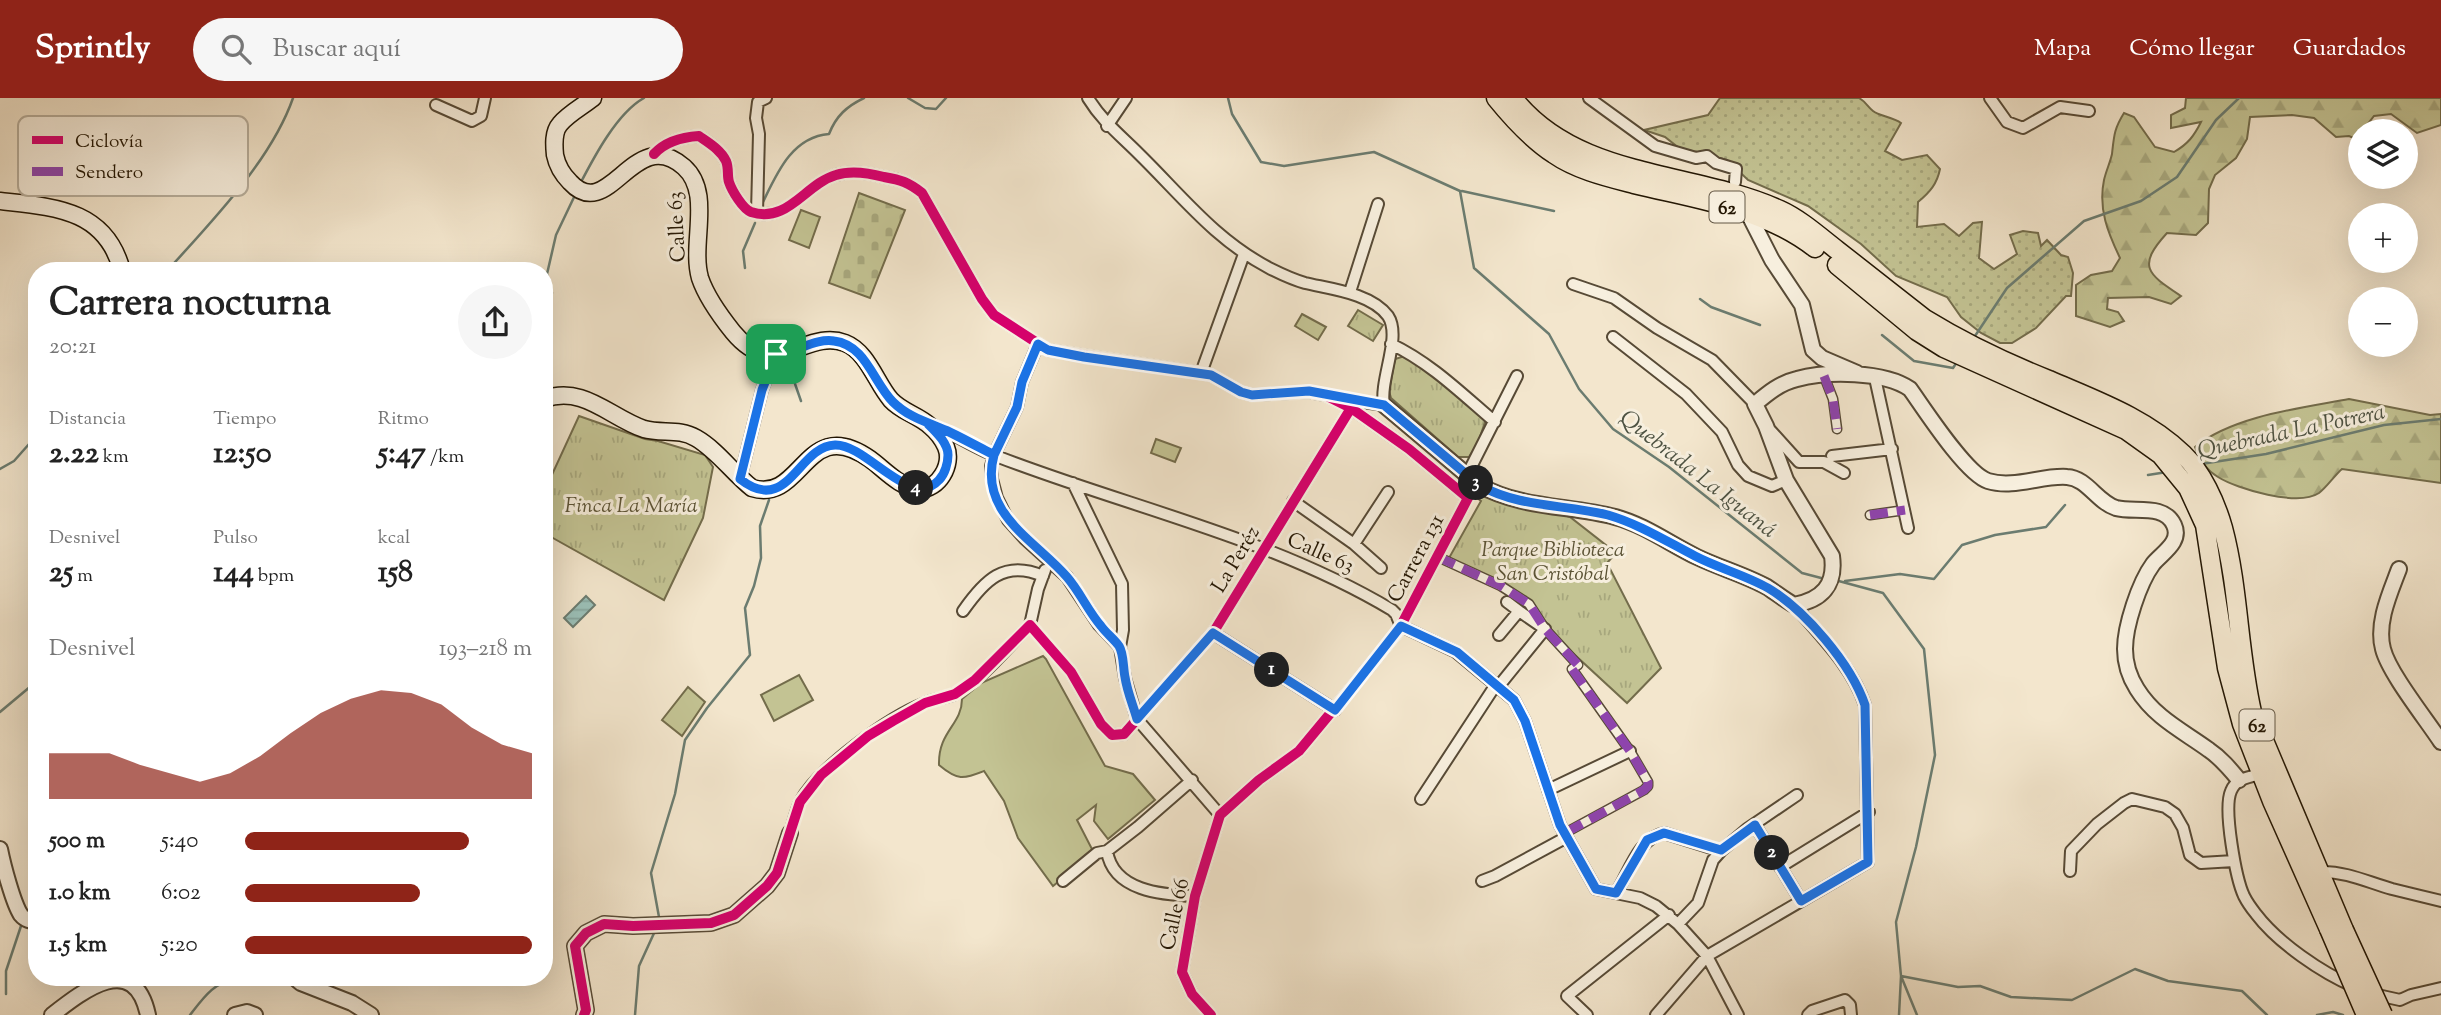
<!DOCTYPE html>
<html lang="es">
<head>
<meta charset="utf-8">
<style>
  :root { --surface:#fff; --page:#f6f6f6; --text:#222; --muted:#767676; --accent:#8f2418 }
  body { margin:0; font-family:"Sorts Mill Goudy",serif; background:var(--page); color:var(--text); height:100vh; display:flex; flex-direction:column; font-size:26px; white-space:nowrap }
  * { box-sizing:border-box; margin:0 }
  p { font-size:23px; color:var(--muted) }
  .icon { flex:none; width:38px; height:38px; fill:none; stroke:currentColor; stroke-width:2; stroke-linecap:round; stroke-linejoin:round }
  .map { position:relative; flex:1; overflow:hidden }
  .details { position:absolute; left:28px; top:164px; width:525px; height:724px; display:flex; flex-direction:column; background:var(--surface); border-radius:28px; box-shadow:0 7px 28px #0002 }
  .details>* { flex:none }
  .controls { position:absolute; left:2348px; top:21px; display:grid; gap:14px }
  .controls a { display:grid; place-items:center; width:70px; height:70px; border-radius:50%; background:var(--surface); box-shadow:0 7px 28px #0002; font-size:35px }
  .pin { position:absolute; display:grid; place-items:center; width:60px; height:60px; color:#fff; margin:-30px; border-radius:14px; box-shadow:0 4px 10px #0006 }
  .km { position:absolute; width:35px; height:35px; margin:-18px; border-radius:50%; background:#222; color:#fff; font-size:19px; line-height:35px; text-align:center }
  .round { display:grid; place-items:center; flex:none; width:74px; height:74px; border-radius:37px; background:var(--page) }
  .head { display:flex; align-items:center; justify-content:space-between; height:119px; padding:0 21px }
  h1 { font-size:38px; font-weight:800; line-height:52px }
  .metrics { display:grid; grid-template-columns:repeat(3,1fr); gap:10px; height:119px; padding:7px 21px }
  .metrics div { display:grid; align-content:center }
  .metrics b { font-size:30px; font-weight:800 }
  .metrics small { font-size:19px; font-weight:400 }
  .metrics p { font-size:19px }
  .chart { height:196px; padding:14px 21px }
  .chart p { display:flex; justify-content:space-between }
  .chart svg { width:100%; height:126px; margin-top:7px; fill:var(--accent); opacity:.7 }
  ul { padding:0 21px; list-style:none; font-size:23px }
  li { display:grid; grid-template-columns:112px 84px 1fr; align-items:center; height:52px }
  li i { height:18px; border-radius:9px; background:var(--accent) }
  header { display:flex; align-items:center; gap:42px; box-sizing:border-box; height:98px; padding:0 35px; background:var(--accent); color:#fff }
  header strong { font-size:33px }
  nav { display:flex; gap:38px; margin-inline-start:auto; font-size:24px }
  .search { width:490px; height:63px; background:var(--page); display:flex; align-items:center; gap:18px; box-sizing:border-box; padding:0 24px; border-radius:38px; color:var(--muted); font-size:26px }
  .map>svg:first-child { display:block }
</style>
</head>
<body>
<header>
<strong>Sprintly</strong>
<div class="search"><svg class="icon" aria-label="search" viewBox="0 0 24 24"><circle cx="10" cy="10" r="6"/><path d="M15 15l6 6"/></svg>Buscar aquí</div>
<nav><a>Mapa</a><a>Cómo llegar</a><a>Guardados</a></nav>
</header>
<div class="map">
<svg width="2441" height="917" viewBox="0 0 2441 917">
  <defs>
    <pattern id="grass-dots" width="8" height="8" patternUnits="userSpaceOnUse" patternTransform="scale(1.75)"><rect width="8" height="8" fill="#c3c393"/><path d="M2 2h.1M6 6h.1" fill="none" stroke="#a7a77d" stroke-width="1.8" stroke-linecap="round"/></pattern>
    <pattern id="forest-firs" width="22" height="20" patternUnits="userSpaceOnUse" patternTransform="scale(1.75)"><rect width="22" height="20" fill="#c3c393"/><path d="M5 1l3.5 6h-7zM16 11l3.5 6h-7z" fill="#a7a77d"/></pattern>
    <pattern id="cemetery-stones" width="16" height="16" patternUnits="userSpaceOnUse" patternTransform="scale(1.75)"><rect width="16" height="16" fill="#c3c393"/><path d="M2 7V4a2 2 0 0 1 4 0v3zM10 15v-3a2 2 0 0 1 4 0v3z" fill="#a7a77d"/></pattern>
    <pattern id="park-tufts" width="24" height="20" patternUnits="userSpaceOnUse" patternTransform="scale(1.75)"><rect width="24" height="20" fill="#c3c393"/><path d="M3 7l-1-3M5 7V3M7 7l1-3M15 17l-1-3M17 17v-4M19 17l1-3" fill="none" stroke="#a7a77d"/></pattern>
    <pattern id="water-rules" width="6" height="5" patternUnits="userSpaceOnUse" patternTransform="scale(1.75)"><rect width="6" height="5" fill="#9bc0b8"/><path d="M0 2.5h6" fill="none" stroke="#85a49d"/></pattern>
  </defs>
  <rect width="100%" height="100%" fill="#f3e6cd"/>
  <filter id="stains"><feTurbulence type="fractalNoise" baseFrequency=".00286" numOctaves="4"/><feColorMatrix values="0 0 0 0 .2 0 0 0 0 .09 0 0 0 0 .02 0 0 0 .5 -.17"/></filter>
  <radialGradient id="worn" r=".72"><stop offset=".6" stop-color="#630" stop-opacity="0"/><stop offset="1" stop-color="#630" stop-opacity=".3"/></radialGradient>
  <path fill="url(#grass-dots)" stroke="#736c4b" stroke-width="2" d="M1720 0H1859C1866 4 1867 8 1873 13 1879 18 1893 19 1901 25L1885 53 1902 62 1927 57 1940 71C1937 86 1930 94 1918 104L1917 129 1944 126 1959 138 1973 125 1982 124 1979 160 1994 171 2017 156 2010 137 2023 133 2038 135 2041 148 2047 142 2061 157 2068 159 2073 175 2071 198H2066L2036 230 2012 245H2000L1981 235 1961 219 1947 199 1896 178 1861 146 1808 108 1748 82 1727 62 1679 50 1665 39 1644 32 1708 17Z"/>
  <path fill="url(#forest-firs)" stroke="#736c4b" stroke-width="2" d="M2186 0H2441V27L2417 35 2391 16 2374 18 2356 41 2349 38 2336 39 2314 20 2292 17 2250 19 2247 41 2236 60 2215 77 2209 91 2208 125 2196 137 2167 135C2136 169 2148 176 2181 198L2171 206 2149 199 2108 200 2107 211 2118 214 2124 223 2110 229 2076 218V187L2091 177 2112 173 2120 160C2108 135 2098 111 2104 82 2106 73 2110 65 2112 56 2114 38 2114 31 2124 15L2134 19 2155 49 2174 54C2188 46 2194 38 2201 24L2171 30V17L2185 10Z
    M2349 301 2430 317 2441 316V385L2342 371C2334 378 2327 389 2319 395 2298 409 2237 391 2218 379 2206 372 2199 361 2195 349 2233 318 2301 310 2349 301Z"/>
  <path fill="url(#cemetery-stones)" stroke="#736c4b" stroke-width="2" d="M859 95 905 112 870 200 829 185Z"/>
  <path fill="url(#park-tufts)" stroke="#736c4b" stroke-width="2" d="M1358 212 1383 227 1373 243 1348 228Z
    M1408 257 1487 318 1478 345 1469 359H1458L1391 300 1389 293 1395 261Z
    M579 318 645 341 658 343 705 357 713 369 703 420 664 502 544 435V394Z
    M1479 382 1531 406 1570 419 1616 455 1607 465 1661 570 1627 605 1550 534 1531 505 1449 460 1481 403 1471 395Z"/>
  <path fill="#c3c393" stroke="#736c4b" stroke-width="2" d="M801 112 820 119 809 150 789 142Z
    M1302 216 1326 229 1318 242 1295 228Z
    M1156 341 1181 350 1175 364 1151 355Z
    M1043 558 1046 561 1105 668 1133 676 1155 702 1108 741 1094 723 1096 707 1077 722 1094 755 1053 788 1018 740 1004 703 984 673C963 681 958 683 939 667 938 633 962 627 962 601L981 585Z
    M799 577 813 602 774 623 761 597Z
    M688 589 705 604 682 638 662 622Z"/>
  <path fill="url(#water-rules)" stroke="#6b7c70" stroke-width="2" d="M586 498 595 507 573 529 564 520Z"/>
  <g fill="none" stroke-linecap="round" stroke-linejoin="round">
    <path stroke="#6b7c70" stroke-width="2.5" d="M908 0 925 10 936 11 946 0
      M1228 0 1232 16 1261 64 1284 68 1374 54 1460 93 1474 170 1549 236 1579 291 1613 331 1669 369 1802 475 1825 481
      M580 86C594 59 617 15 644 0
      M1462 93 1554 113
      M763 104C777 75 792 39 829 36 836 18 847 8 864 0
      M745 170 743 153 755 125
      M167 173C211 124 271 63 293 0
      M1700 201 1711 209 1760 227
      M544 209 552 195 547 176 556 137 576 95
      M1882 237 1914 263 1953 270 1957 264
      M1973 241 2007 190 2084 123 2141 103 2177 79 2216 22 2239 0
      M787 263 801 303
      M2201 366 2266 356 2384 327 2441 321
      M0 371 14 363 37 337
      M2148 377 2167 374
      M1835 482 1883 495 1924 551 1935 657 1916 749 1896 824 1901 878 1917 917
      M1845 483 1900 476 1934 481 1962 447 1995 437 2046 429 2065 407
      M0 614 37 583
      M658 823 659 819 651 775 675 696 685 642 707 610 750 557 745 510 754 488 761 460 760 428 769 402
      M246 880 264 885 267 880
      M6 896V873L22 825
      M190 917C204 899 214 884 238 880
      M635 917 639 868 655 833
      M1899 917 1901 878 1958 889 1980 888 2011 899 2072 902 2135 871 2168 883 2242 893 2267 917
      M2317 917 2333 914 2343 917"/>
    <defs>
      <path id="pedestrian" d="M1824 278 1833 301 1837 331
        M1870 417 1905 412
        M1438 459 1501 488 1529 506 1545 531 1578 567 1572 571 1630 653 1648 684V688L1644 692 1565 735"/>
      <path id="minor" d="M1088 0C1102 23 1120 37 1138 55 1182 98 1215 142 1271 171 1281 176 1294 182 1305 185 1330 191 1371 195 1388 218 1402 239 1379 282 1384 307L1342 301
        M1589 0 1655 48 1696 60 1707 58 1716 65 1736 71 1735 84
        M1990 0 2007 24 2023 30 2060 9 2089 13
        M436 7 472 23 481 18 485 0
        M1107 28 1126 0
        M654 56C666 43 682 39 699 38 709 45 721 52 726 63 729 70 727 78 729 84 732 93 743 111 751 114 788 126 805 86 836 77 851 72 869 75 884 79 901 82 908 84 922 95L982 201 994 217 1048 252 1201 275 1211 277 1241 294 1252 297 1309 294 1325 297 1351 310 1409 351 1468 400 1397 535 1299 653 1259 682 1220 717 1195 798 1182 874 1192 896 1211 917
        M757 114 759 36 756 20 758 4 766 0
        M1573 186 1614 200 1657 230 1712 262 1755 306
        M1350 194 1378 106
        M1613 239 1686 296 1722 334 1738 367 1748 378 1772 388 1786 382
        M1038 246 1022 284 1017 309 994 357 991 368 992 381 997 400 1008 422 1025 441 1067 479 1099 527 1120 549
        M1391 246C1431 265 1462 296 1495 324
        M1201 275 1244 156
        M1875 280 1908 430
        M934 328C955 336 975 350 996 358 1127 409 1270 439 1392 512L1396 516 1401 528 1456 554 1514 602 1525 623 1560 727 1596 791 1640 800 1656 808 1678 826 1707 858 1738 917
        M1771 333 1799 364H1824L1844 375
        M1832 358 1892 351
        M1467 377 1517 278
        M740 381 762 292 776 256
        M1073 385 1122 486 1123 532 1120 549 1125 580 1137 621 1220 717
        M1293 403 1354 446 1381 470
        M1354 446 1388 394
        M1507 504 1519 513
        M963 513C984 483 1004 461 1043 478
        M1030 527 1038 491 1045 472
        M1213 535 1335 612
        M2262 676C2249 679 2236 680 2231 693 2223 711 2236 781 2244 798 2247 804 2252 811 2256 816 2278 845 2322 875 2355 889
        M1548 692 1630 653
        M1421 701 1493 591 1498 589 1545 531 1519 513 1499 537
        M1755 727 1801 803
        M790 735C793 725 796 713 800 704 818 670 889 619 925 605 934 601 946 600 955 596 982 582 1008 548 1030 527L1071 574 1101 626 1112 637 1124 636 1213 535 1351 310
        M1107 753C1113 793 1162 797 1195 798
        M1780 769 1869 714
        M2070 773 2071 753 2097 726 2124 705 2132 701 2165 709 2175 716 2183 730 2190 757 2201 765 2234 763
        M2322 774C2348 774 2367 784 2392 791 2408 795 2425 799 2441 803
        M1063 783 1097 755 1107 753 1138 729 1192 682
        M1482 783 1495 778 1567 739
        M1616 795C1629 775 1638 740 1664 735L1721 753
        M1678 826 1698 805 1713 762 1721 753 1747 731 1797 697
        M2373 896 2400 902 2411 897 2441 890
        M1587 917 1567 898 1669 817
        M1656 917 1707 858 1868 764 1865 607C1852 568 1820 538 1794 507
        M1808 917 1812 913 1845 902 1850 907 1851 917"/>
      <path id="tertiary" d="M1748 115 1772 162 1802 207 1813 252 1822 260 1857 275
        M1384 307 1479 387C1522 411 1569 407 1615 419 1645 427 1670 446 1697 459 1720 470 1745 477 1767 489 1776 495 1785 502 1794 507 1822 502 1836 487 1832 458L1786 382 1766 328 1755 306C1768 295 1780 285 1797 281 1827 273 1884 273 1910 291 1925 312 1966 376 1988 383 2014 391 2042 377 2067 379 2087 380 2097 404 2116 410 2134 415 2164 405 2174 427 2182 444 2162 455 2153 466 2139 485 2125 528 2125 551 2125 565 2130 580 2137 591 2155 620 2183 633 2209 652 2221 660 2230 671 2239 682
        M2399 471C2390 495 2376 525 2383 551 2389 575 2426 621 2441 644
        M0 751C3 766 13 805 21 817 25 822 31 823 37 824
        M295 880 301 885 352 905 371 917
        M52 917C84 892 134 853 148 917
        M235 917 247 914 255 917
        M584 917 586 912 575 848 586 835 604 826 633 828 711 825 734 817 767 788 777 775 790 735"/>
      <path id="secondary" d="M0 103C54 109 106 111 122 173
        M544 301C584 287 609 319 644 331 662 336 679 330 696 340 717 352 732 374 752 390 803 406 805 315 870 361 884 371 900 390 919 391 939 392 953 366 946 349 943 342 936 333 930 328 918 317 902 314 891 302 876 285 868 254 845 245 805 230 775 285 733 234 721 219 706 198 700 180 690 145 713 95 684 69 634 25 609 127 570 84 563 77 557 67 555 57 554 47 553 34 560 26 568 16 583 8 593 0"/>
      <path id="trunk" d="M1496 0C1513 21 1531 41 1554 56 1577 72 1607 79 1634 86 1695 101 1764 110 1815 150
        M1513 0C1577 82 1692 72 1780 112 1800 121 1819 138 1837 152 1866 175 1896 198 1925 221 1964 245 2006 265 2049 282 2095 302 2146 320 2183 356 2202 374 2216 405 2223 430 2239 490 2238 553 2252 614L2344 832
        M1837 167 1917 233 1944 250 2126 332 2161 357 2188 390 2205 427 2227 570 2242 626 2272 703 2329 831"/>
    </defs>
    <use href="#pedestrian" stroke="#574a36" stroke-width="11"/>
    <use href="#minor" stroke="#574a36" stroke-width="14"/>
    <use href="#tertiary" stroke="#574a36" stroke-width="18"/>
    <use href="#secondary" stroke="#231603" stroke-width="19"/>
    <use href="#trunk" stroke="#231603" stroke-width="21"/>
    <use href="#pedestrian" stroke="#f7efde" stroke-width="8"/>
    <use href="#minor" stroke="#f7efde" stroke-width="10"/>
    <use href="#tertiary" stroke="#f7efde" stroke-width="14"/>
    <use href="#secondary" stroke="#f7efde" stroke-width="16"/>
    <use href="#trunk" stroke="#f3e6cd" stroke-width="18"/>
    <defs>
      <path id="trunk-bridge" d="M2329 831 2366 917
        M2344 832 2383 917"/>
    </defs>
    <use href="#trunk-bridge" stroke="#231603" stroke-width="21" stroke-linecap="butt"/>
    <use href="#trunk-bridge" stroke="#f3e6cd" stroke-width="18"/>
    <path stroke="#8e44ad" stroke-width="9" stroke-dasharray="18 9" stroke-linecap="butt" d="M1824 278 1833 301 1837 331
      M1870 417 1905 412
      M1438 459 1501 488 1529 506 1545 531 1578 567 1572 571 1630 653 1648 684V688L1644 692 1565 735"/>
    <defs>
      <path id="cycleway" d="M654 56C666 43 682 39 699 38 709 45 721 52 726 63 729 70 727 78 729 84 732 93 743 111 751 114 788 126 805 86 836 77 851 72 869 75 884 79 901 82 908 84 922 95L982 201 994 217 1048 252 1201 275 1211 277 1241 294 1252 297 1309 294 1325 297 1351 310 1409 351 1468 400 1397 535 1299 653 1259 682 1220 717 1195 798 1182 874 1192 896 1211 917
        M584 917 586 912 575 848 586 835 604 826 633 828 711 825 734 817 767 788 777 775 800 704 821 677 868 638 893 623 925 605 955 596 975 582 1030 527 1071 574 1101 626 1112 637 1124 636 1213 535 1351 310"/>
    </defs>
    <use href="#cycleway" stroke="#f7efde" stroke-width="15"/>
    <use href="#cycleway" stroke="#d6006c" stroke-width="10"/>
  </g>
  <g fill="none" stroke-linecap="round" stroke-linejoin="round">
    <defs>
      <path id="route" d="M776 256C796 255 815 240 834 243 866 247 873 284 893 304 909 320 930 325 950 334 965 341 979 349 994 357 978 415 1036 443 1067 479 1080 494 1088 513 1101 528 1106 535 1114 541 1119 548 1124 556 1123 570 1125 579 1127 593 1133 607 1137 621L1213 535 1335 612 1401 528 1457 554 1514 602 1525 623 1560 727 1596 791 1616 795 1647 742 1664 735 1721 752 1755 727 1801 803 1868 764 1865 607C1851 566 1805 512 1768 490 1745 477 1718 470 1695 458 1666 443 1639 426 1608 417 1564 406 1520 410 1479 387L1384 307 1309 293 1252 297 1241 294 1211 277 1084 259 1048 252 1038 246 1022 284 1017 309 994 357 949 334 928 326C936 334 948 345 948 357 948 365 945 376 939 382 911 413 867 346 835 347 798 348 788 419 740 381L762 292 776 256"/>
    </defs>
    <use href="#route" stroke="#fff" stroke-width="14"/>
    <use href="#route" stroke="#1a73e8" stroke-width="9"/>
  </g>
  <g text-anchor="middle" stroke-width="6" stroke-linejoin="round" paint-order="stroke">
    <g fill="#f7efde" stroke="#635745" stroke-width="2">
      <rect x="1709.5" y="93.5" width="35" height="31" rx="5"/>
      <rect x="2239.5" y="611.5" width="35" height="31" rx="5"/>
    </g>
    <g font-size="19" font-weight="bold" fill="#231603">
      <text x="1727" y="116">62</text>
      <text x="2257" y="634">62</text>
    </g>
    <g font-size="21" fill="#231603" stroke="#f7efde">
      <text transform="translate(676 129) rotate(-93)" y="7">Calle 63</text>
      <text transform="translate(1321 454) rotate(24)" y="7">Calle 63</text>
      <text transform="translate(1415 460) rotate(-62)" y="7">Carrera 131</text>
      <text transform="translate(1235 461) rotate(-59)" y="7">La Peréz</text>
      <text transform="translate(1174 816) rotate(-78)" y="7">Calle 66</text>
    </g>
    <g font-size="21" font-style="italic" fill="#5b5335" stroke="#f7efde">
      <text x="631" y="414">Finca La María</text>
      <text x="1553" y="458">Parque Biblioteca<tspan x="1553" dy="24">San Cristóbal</tspan></text>
    </g>
    <g font-size="23" font-style="italic" fill="#4d5242" stroke="#f7efde">
      <text transform="translate(2291 332) rotate(-12)" y="8">Quebrada La Potrera</text>
      <text transform="translate(1699 375) rotate(38)" y="8">Quebrada La Iguaná</text>
    </g>
  </g>
  <rect x="18" y="18" width="230" height="80" rx="10" fill="#f7efde" stroke="#b7ae9c" stroke-width="2"/>
  <rect x="32" y="38" width="31" height="8" fill="#d6006c"/>
  <rect x="32" y="69" width="31" height="9" fill="#8e44ad"/>
  <g font-size="19" fill="#231603">
    <text x="75" y="49">Ciclovía</text>
    <text x="75" y="80">Sendero</text>
  </g>
  <rect width="100%" height="100%" filter="url(#stains)"/>
  <rect width="100%" height="100%" fill="url(#worn)"/>
</svg>
<div class="controls">
<a><svg class="icon" aria-label="layers" viewBox="0 0 24 24"><path d="M12 4l9 5-9 5-9-5zM3 14l9 5 9-5"/></svg></a>
<a>+</a>
<a>−</a>
</div>
<div class="pin" style="left:776px;top:256px;background:#1e9e55"><svg class="icon" aria-label="arrive" viewBox="0 0 24 24"><path d="M6 21V4h12l-3 4 3 4H6"/></svg></div>
<b class="km" style="left:1272px;top:572px">1</b>
<b class="km" style="left:1772px;top:755px">2</b>
<b class="km" style="left:1476px;top:385px">3</b>
<b class="km" style="left:916px;top:390px">4</b>
<section class="details">
<div class="head"><div><h1>Carrera nocturna</h1><p>20:21</p></div><a class="round"><svg class="icon" aria-label="share" viewBox="0 0 24 24"><path d="M12 15V3M7 8l5-5 5 5M5 13v7h14v-7"/></svg></a></div>
<div class="metrics">
<div><p>Distancia</p><b>2.22<small> km</small></b></div>
<div><p>Tiempo</p><b>12:50</b></div>
<div><p>Ritmo</p><b>5:47<small> /km</small></b></div>
</div>
<div class="metrics">
<div><p>Desnivel</p><b>25<small> m</small></b></div>
<div><p>Pulso</p><b>144<small> bpm</small></b></div>
<div><p>kcal</p><b>158</b></div>
</div>
<div class="chart"><p><span>Desnivel</span>193–218 m</p>
<svg viewBox="0 0 160 44" preserveAspectRatio="none"><path d="M0 44V28L10 28L20 28L30 32L40 35L50 38L60 35L70 29L80 21L90 14L100 9L110 6L120 7L130 11L140 19L150 25L160 28V44z"/></svg>
</div>
<ul>
<li><b>500 m</b>5:40<i style="width:78%"></i></li>
<li><b>1.0 km</b>6:02<i style="width:61%"></i></li>
<li><b>1.5 km</b>5:20<i style="width:100%"></i></li>
</ul>
</section>
</div>
</body>
</html>
